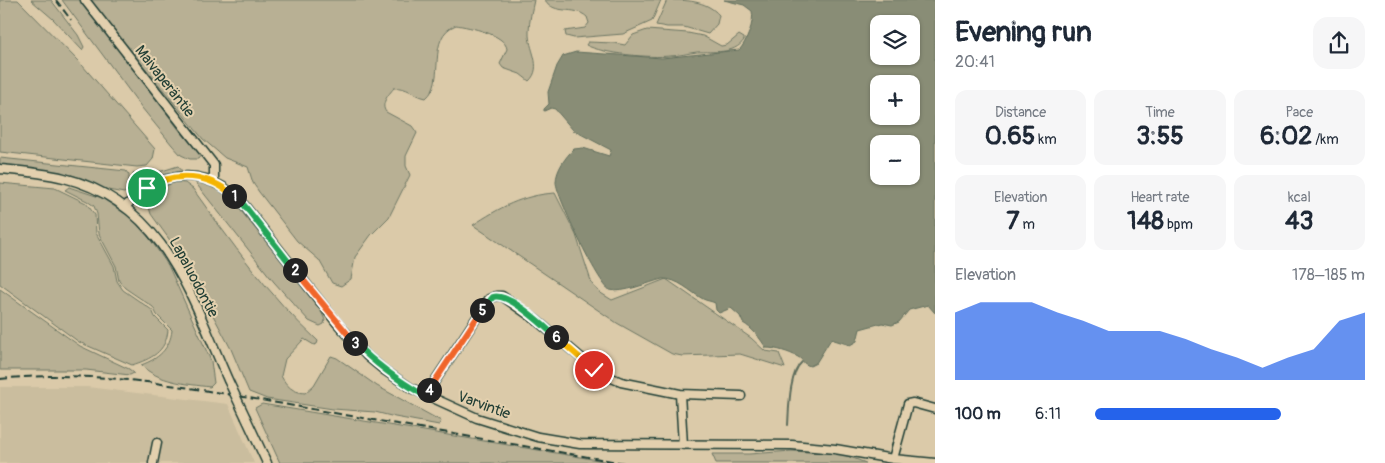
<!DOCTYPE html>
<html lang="en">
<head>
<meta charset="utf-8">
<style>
  :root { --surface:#fff; --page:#f6f6f7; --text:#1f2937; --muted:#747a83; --accent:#2563eb }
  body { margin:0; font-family:Pangolin,sans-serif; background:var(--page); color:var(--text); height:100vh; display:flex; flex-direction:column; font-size:19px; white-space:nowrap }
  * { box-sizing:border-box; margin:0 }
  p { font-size:16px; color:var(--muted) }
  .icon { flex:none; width:28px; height:28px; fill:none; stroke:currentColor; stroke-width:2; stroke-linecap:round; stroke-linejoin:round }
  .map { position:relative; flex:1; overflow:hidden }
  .drawer { display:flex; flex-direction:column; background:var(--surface); width:450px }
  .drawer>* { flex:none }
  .controls { position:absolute; left:870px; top:15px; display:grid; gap:10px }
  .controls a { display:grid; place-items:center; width:50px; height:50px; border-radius:10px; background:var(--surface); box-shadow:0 1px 4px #0004; font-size:25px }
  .pin { position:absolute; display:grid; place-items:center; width:42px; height:42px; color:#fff; margin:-21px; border:2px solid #fff; border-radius:50%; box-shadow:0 1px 5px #0007 }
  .km { position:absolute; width:25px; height:25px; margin:-12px; border-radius:50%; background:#222; color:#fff; font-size:14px; line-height:25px; text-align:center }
  .round { display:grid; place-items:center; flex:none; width:52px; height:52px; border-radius:15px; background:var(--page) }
  .headline { display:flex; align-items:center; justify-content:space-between; height:85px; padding:0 20px }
  h1 { font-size:28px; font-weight:700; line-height:38px }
  .stats { display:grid; grid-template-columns:repeat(3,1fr); gap:8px; height:85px; padding:5px 20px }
  .stats div { display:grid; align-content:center; border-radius:12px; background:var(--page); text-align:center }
  .stats b { font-size:25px; font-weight:700 }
  .stats small { font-size:14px; font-weight:400 }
  .stats p { font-size:14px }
  .chart { height:140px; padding:10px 20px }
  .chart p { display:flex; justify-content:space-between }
  .chart svg { width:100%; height:90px; margin-top:5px; fill:var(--accent); opacity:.7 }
  ul { padding:0 20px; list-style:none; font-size:16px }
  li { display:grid; grid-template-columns:80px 60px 1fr; align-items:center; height:38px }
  li i { height:12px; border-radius:6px; background:var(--accent) }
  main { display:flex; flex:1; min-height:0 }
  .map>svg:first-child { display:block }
</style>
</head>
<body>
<main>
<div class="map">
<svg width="935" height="463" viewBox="0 0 935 463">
  <rect width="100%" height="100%" fill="#dbcaa9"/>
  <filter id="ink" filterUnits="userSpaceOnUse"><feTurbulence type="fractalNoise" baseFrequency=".02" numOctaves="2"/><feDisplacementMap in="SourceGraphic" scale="10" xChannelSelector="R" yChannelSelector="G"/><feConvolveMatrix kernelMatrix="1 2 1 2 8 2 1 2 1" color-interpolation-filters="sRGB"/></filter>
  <g filter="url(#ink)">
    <path fill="#cabd9e" d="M0 387H87L228 404 254 463H0Z"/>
    <path fill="#b8b094" stroke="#6c7664" d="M0 0H18L82 65 155 149 153 159 147 166 137 167 0 152Z
      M31 0H51L78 35 84 47 82 50 53 19Z
      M62 0H81L180 131 201 155 198 159H190L181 155 172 145 142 108Z
      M90 0H534C532 10 529 21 529 32 528 48 544 67 529 81L520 74 503 68 500 64 507 49C505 34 469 27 456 25 425 37 447 81 426 98 415 96 406 86 394 88 388 95 380 104 386 112L412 126 417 133 406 156V166L410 175 389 217 371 235 355 257 351 279 341 286 332 283 319 260 297 241 259 192 253 183 248 167 225 158 203 139Z
      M545 0H661L652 21 623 34 574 38 566 36 565 31 585 28 589 23 587 17C574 5 555 16 545 0Z
      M667 0C685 0 706 0 719 15L717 24 708 34 684 27H667L656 25Z
      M647 30 688 33 703 36 721 46 727 45 739 35 744 38V40C734 55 713 51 697 52 688 53 679 56 670 56 650 58 603 54 586 45L588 42 614 43 625 45 633 35Z
      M0 158 126 171 129 175V189L124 193 108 190 85 179 72 175 0 165Z
      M178 166 183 172 153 179 133 188V173L162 171Z
      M194 181 219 190 233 201 320 309 325 320 324 324 320 326 309 321 274 282Z
      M175 182 185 183 193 189C231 242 269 296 318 341L317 344 314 345 304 339 285 359 281 376C287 386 292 392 305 393L314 385 331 356 337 358 377 386 441 421 439 425 395 417 375 412 333 409 267 399 249 392 231 349 182 257 151 214 148 204 151 196 157 189Z
      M0 183 55 188 86 203 95 215 96 233 114 266 117 281 123 290 152 310 155 317 168 330C166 352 151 359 132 365L79 342 0 284Z
      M69 187 102 198 131 218 150 239 168 265 211 361 214 383 210 387C187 384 158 382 141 365 158 359 170 349 172 330L157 315 153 307 125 288 119 281 116 266 99 234 97 214 94 206 87 201 65 190Z
      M555 193 576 235 592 284 599 292 612 300 666 279 751 338 765 351 779 353 785 368 740 354 682 356 672 354 617 323 473 225C499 208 522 195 555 193Z
      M0 289 80 346 129 369 134 373 130 375 86 370H0Z
      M262 404 616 463H280L255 408Z
      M792 451 842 454 866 463H716L712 454H749Z"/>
    <path fill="#898d76" stroke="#5f6d5c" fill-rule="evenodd" d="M724 0H935V313L928 305 909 310 899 322 892 325 882 323 860 329 857 341 850 345 831 339 816 363 810 366C801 363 804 360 798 357 789 352 776 348 766 348 761 339 752 328 743 323L740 316 731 308 719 313 716 310 715 303C711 301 707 301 703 299 690 292 678 278 662 279 650 282 622 294 610 290 599 286 556 195 556 182 556 170 566 156 574 149L583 148 609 156 611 150 573 130 555 109 551 108 544 111V109L549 104 548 92 557 66 563 56 576 52 662 58 739 50C746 44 755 21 752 11L744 5ZM879 24H911V56H879ZM879 84H911V116H879ZM879 144H911V176H879Z"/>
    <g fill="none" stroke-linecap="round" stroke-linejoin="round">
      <path stroke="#5f6d5c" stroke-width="2" d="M788 425C789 409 789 373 802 362"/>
      <defs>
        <path id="minor" d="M85 0 214 165V182
          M0 169C21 171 44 173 64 178 164 203 191 296 228 380
          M126 206C152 178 189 166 223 187 231 192 237 199 244 205L337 323 367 356 384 370 411 388 477 418 538 437 580 444 792 445 835 449 893 459 935 463
          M680 394 741 396
          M425 396 489 299 496 296H502L536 320 598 372 621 382 680 394 683 445
          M246 418 267 463
          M893 459 908 404 913 403 935 409
          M153 463 157 443"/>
      </defs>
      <use href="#minor" stroke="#1f3d34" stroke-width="11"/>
      <use href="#minor" stroke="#e3d0ae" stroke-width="8"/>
      <path stroke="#1f3d34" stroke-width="2" stroke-dasharray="8 4" stroke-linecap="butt" d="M56 0 71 20
        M0 379C100 368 202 390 300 407 408 426 516 445 624 463"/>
      <defs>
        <path id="minor-bridge" d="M228 380 246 418"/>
      </defs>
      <use href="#minor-bridge" stroke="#1f3d34" stroke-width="11" stroke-linecap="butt"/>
      <use href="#minor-bridge" stroke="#e3d0ae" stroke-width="8"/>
    </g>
  </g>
  <g fill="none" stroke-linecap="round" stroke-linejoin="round" filter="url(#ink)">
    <defs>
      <path id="split-1" d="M147 188C176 170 209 174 234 196"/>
      <path id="split-2" d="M234 196 244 205 295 270"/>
      <path id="split-3" d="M295 270 355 343"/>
      <path id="split-4" d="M355 343C376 365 399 381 425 396L429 390"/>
      <path id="split-5" d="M429 390 482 310"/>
      <path id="split-6" d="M482 310 493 297C509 292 544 326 556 337"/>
      <path id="split-7" d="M556 337 594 370"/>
    </defs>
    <use href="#split-1" stroke="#fff" stroke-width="10"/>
    <use href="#split-2" stroke="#fff" stroke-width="10"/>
    <use href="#split-3" stroke="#fff" stroke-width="10"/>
    <use href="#split-4" stroke="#fff" stroke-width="10"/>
    <use href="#split-5" stroke="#fff" stroke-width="10"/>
    <use href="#split-6" stroke="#fff" stroke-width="10"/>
    <use href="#split-7" stroke="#fff" stroke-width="10"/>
    <use href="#split-1" stroke="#f5b400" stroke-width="6"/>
    <use href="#split-2" stroke="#22a559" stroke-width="6"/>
    <use href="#split-3" stroke="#f0652b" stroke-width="6"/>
    <use href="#split-4" stroke="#22a559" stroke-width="6"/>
    <use href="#split-5" stroke="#f0652b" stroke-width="6"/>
    <use href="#split-6" stroke="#22a559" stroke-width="6"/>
    <use href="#split-7" stroke="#f5b400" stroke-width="6"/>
  </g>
  <g text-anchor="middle" stroke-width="4" stroke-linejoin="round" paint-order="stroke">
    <g font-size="15" fill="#1f3d34" stroke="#e3d0ae">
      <text transform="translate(165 81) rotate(52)" y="5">Maivaperäntie</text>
      <text transform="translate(194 277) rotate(62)" y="5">Lapaluodontie</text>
      <text transform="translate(484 405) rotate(20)" y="5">Varvintie</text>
    </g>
  </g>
</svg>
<div class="controls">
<a><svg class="icon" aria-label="layers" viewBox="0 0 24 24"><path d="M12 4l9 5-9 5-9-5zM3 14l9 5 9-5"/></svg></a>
<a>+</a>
<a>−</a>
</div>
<div class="pin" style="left:147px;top:188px;background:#1e9e55"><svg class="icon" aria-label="arrive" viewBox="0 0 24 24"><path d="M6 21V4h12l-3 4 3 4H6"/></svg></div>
<div class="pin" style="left:594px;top:370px;background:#d93025"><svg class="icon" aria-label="check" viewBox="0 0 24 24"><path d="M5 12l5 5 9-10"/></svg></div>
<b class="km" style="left:234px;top:196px">1</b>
<b class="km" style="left:295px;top:270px">2</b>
<b class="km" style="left:355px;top:343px">3</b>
<b class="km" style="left:429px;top:390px">4</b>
<b class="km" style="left:482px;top:310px">5</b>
<b class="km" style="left:556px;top:337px">6</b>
</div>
<section class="drawer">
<div class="headline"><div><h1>Evening run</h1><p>20:41</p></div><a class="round"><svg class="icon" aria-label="share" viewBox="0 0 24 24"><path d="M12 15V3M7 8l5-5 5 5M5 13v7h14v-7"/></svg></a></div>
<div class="stats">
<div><p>Distance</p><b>0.65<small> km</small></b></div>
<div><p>Time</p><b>3:55</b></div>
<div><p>Pace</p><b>6:02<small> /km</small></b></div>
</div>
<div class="stats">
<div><p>Elevation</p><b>7<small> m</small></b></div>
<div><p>Heart rate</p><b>148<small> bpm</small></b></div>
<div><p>kcal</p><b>43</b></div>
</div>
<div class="chart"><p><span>Elevation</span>178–185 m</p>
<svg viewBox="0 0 160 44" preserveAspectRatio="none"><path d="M0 44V11L10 6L20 6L30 6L40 11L50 15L60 20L70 20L80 20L90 24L100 29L110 33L120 38L130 33L140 29L150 15L160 11V44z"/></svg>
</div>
<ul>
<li><b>100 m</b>6:11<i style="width:69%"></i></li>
</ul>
</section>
</main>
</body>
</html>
